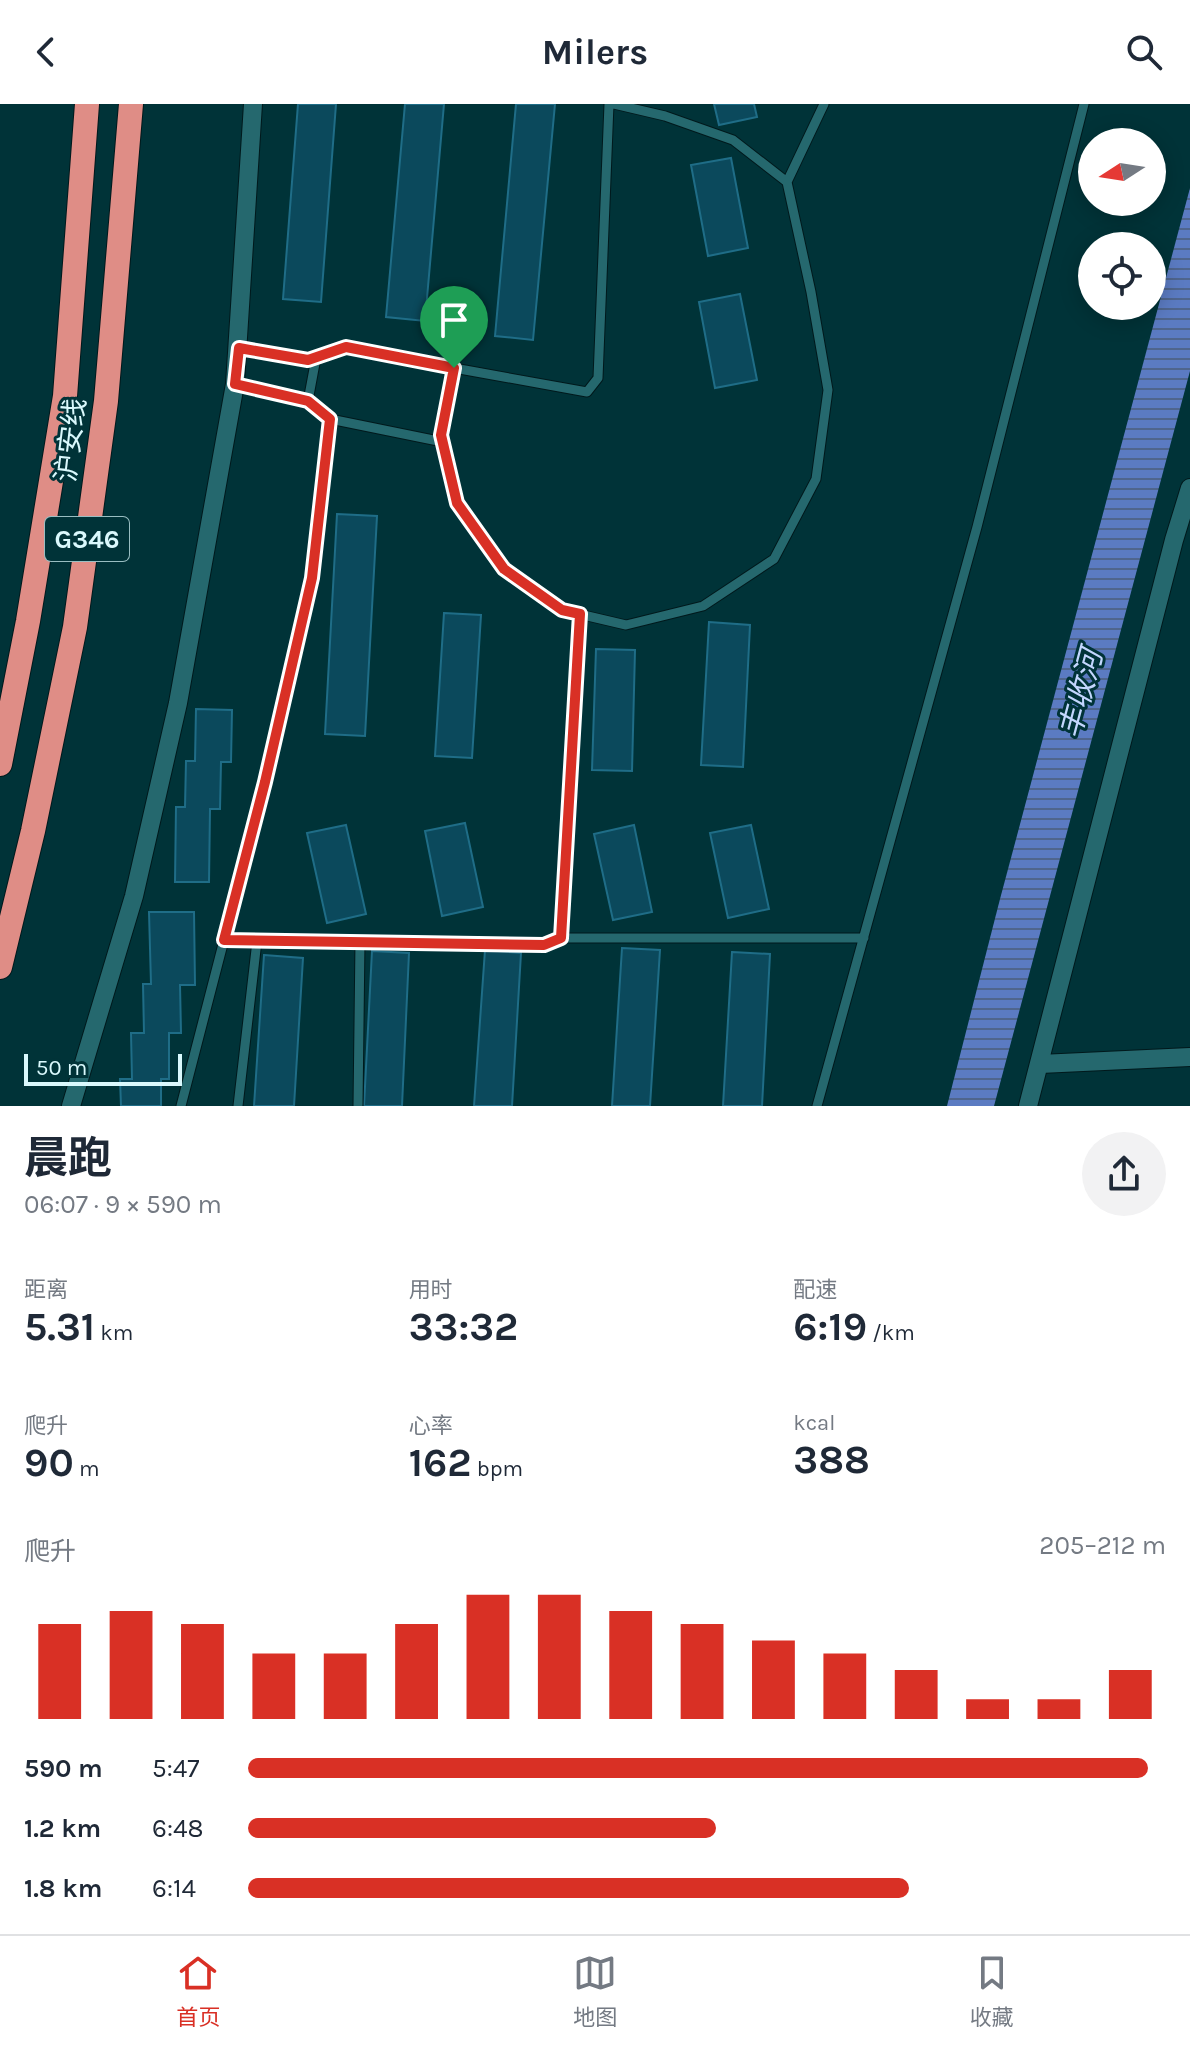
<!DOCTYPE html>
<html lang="zh">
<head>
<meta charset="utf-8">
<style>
  :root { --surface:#fff; --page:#f2f2f3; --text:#1f2937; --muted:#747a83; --line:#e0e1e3; --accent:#d93025 }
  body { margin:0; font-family:Karla,"Noto Sans SC",sans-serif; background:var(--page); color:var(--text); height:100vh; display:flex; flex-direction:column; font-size:30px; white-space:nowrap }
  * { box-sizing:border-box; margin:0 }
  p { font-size:26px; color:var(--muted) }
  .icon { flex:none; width:44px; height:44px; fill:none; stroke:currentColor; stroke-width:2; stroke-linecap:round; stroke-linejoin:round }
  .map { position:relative; height:1002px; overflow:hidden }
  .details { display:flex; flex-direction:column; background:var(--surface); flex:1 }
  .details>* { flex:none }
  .needle { width:52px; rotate:258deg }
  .fabs { position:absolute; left:1078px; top:24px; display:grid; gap:16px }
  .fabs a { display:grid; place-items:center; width:88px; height:88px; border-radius:50%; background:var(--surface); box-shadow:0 4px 20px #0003; font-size:40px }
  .scale { position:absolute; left:24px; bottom:20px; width:158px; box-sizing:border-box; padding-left:8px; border:4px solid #daf9fd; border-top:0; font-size:22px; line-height:28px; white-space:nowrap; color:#daf9fd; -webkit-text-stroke:6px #003338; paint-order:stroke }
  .pin { position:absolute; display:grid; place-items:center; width:68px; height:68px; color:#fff; margin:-82px -34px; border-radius:50% 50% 50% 0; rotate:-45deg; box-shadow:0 0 8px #0007 }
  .pin .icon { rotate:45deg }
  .round { display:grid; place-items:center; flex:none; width:84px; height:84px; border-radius:42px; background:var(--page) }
  .overview { display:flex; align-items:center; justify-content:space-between; height:136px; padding:0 24px }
  h1 { font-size:44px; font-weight:700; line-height:60px }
  .figures { display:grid; grid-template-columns:repeat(3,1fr); gap:12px; height:136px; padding:8px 24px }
  .figures div { display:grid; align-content:center }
  .figures b { font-size:40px; font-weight:700 }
  .figures small { font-size:22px; font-weight:400 }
  .figures p { font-size:22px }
  .chart { height:224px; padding:16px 24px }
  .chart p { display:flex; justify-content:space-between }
  .chart svg { width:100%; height:144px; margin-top:8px; stroke:var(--accent); stroke-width:6 }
  ul { padding:0 24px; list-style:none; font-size:26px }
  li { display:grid; grid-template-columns:128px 96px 1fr; align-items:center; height:60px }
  li i { height:20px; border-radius:10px; background:var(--accent) }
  header { display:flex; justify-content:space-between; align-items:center; height:104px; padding:0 24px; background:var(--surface); font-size:36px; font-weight:700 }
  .tab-bar { display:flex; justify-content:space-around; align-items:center; height:112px; border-top:2px solid var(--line); background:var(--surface); font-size:22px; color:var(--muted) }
  .tab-bar a { display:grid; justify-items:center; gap:4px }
  .tab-bar .current { color:var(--accent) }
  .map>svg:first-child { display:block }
</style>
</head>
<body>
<header><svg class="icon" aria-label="back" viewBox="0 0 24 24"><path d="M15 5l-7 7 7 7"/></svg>Milers<svg class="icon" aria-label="search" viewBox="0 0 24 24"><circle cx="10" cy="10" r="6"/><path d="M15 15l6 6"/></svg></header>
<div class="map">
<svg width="1190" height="1002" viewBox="0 0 1190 1002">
  <defs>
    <pattern id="water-rules" width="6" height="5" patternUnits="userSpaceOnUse" patternTransform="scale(2)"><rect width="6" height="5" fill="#5b7bc2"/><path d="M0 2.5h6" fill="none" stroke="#4f658d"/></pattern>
  </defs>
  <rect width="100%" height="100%" fill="#003338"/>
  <path fill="url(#water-rules)" d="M1190 84V267L994 1002H947L1000 795Z"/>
  <path fill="#0b495c" stroke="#1f6d87" stroke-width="2" d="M298 0H336L321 198 283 195Z
    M405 0H444L425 217 386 213Z
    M516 0H555L533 236 495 232Z
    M714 0H754L757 13 719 21Z
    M731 54 748 144 708 152 691 61Z
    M740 190 757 276 715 284 699 198Z
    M337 410 377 412 365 632 325 630Z
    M444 509 481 511 472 654 435 652Z
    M709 518 750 521 743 663 701 661Z
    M596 545 635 546 632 667 592 666Z
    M196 605 232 606 231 658H221L220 705H210L209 778H175L176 703H185L186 657H195Z
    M465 719 483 803 442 812 425 727Z
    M346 721 366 810 327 819 307 729Z
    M634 721 652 808 613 816 594 730Z
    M751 721 769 805 728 814 710 729Z
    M149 808H194L195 881H180L181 929H169V975H161V1002H121L120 975H132L131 929H144L143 880H151Z
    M622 844 660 846 650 1002H612Z
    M485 846 521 849 512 1002H474Z
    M372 847 409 849 402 1002H364Z
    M732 848 770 850 762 1002H723Z
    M264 851 303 854 294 1002H254Z"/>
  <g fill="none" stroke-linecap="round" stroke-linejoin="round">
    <defs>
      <path id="lane" d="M609 0 598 274 587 288 454 264 441 331 457 399 504 465 562 506 626 521 703 502 774 455 816 375 828 286 811 188 787 78 733 36 665 12 614 0
        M787 78 824 0
        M239 244 308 256 346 243 454 264
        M235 280 308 297 330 315 443 338
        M308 297 316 254
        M561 834 580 510
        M224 836 544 841 561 834H864
        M181 1002 265 678 312 474 330 315
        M238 1002 257 837
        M358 1002 360 837
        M817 1002 977 423 1084 0"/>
      <path id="street" d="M1040 960 1190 953
        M71 1002 134 792 178 599 235 280 253 0
        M1028 1002 1174 436 1190 384"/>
      <path id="highway" d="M0 660 28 517 65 292 87 0
        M0 863 33 727 75 523 106 297 131 0"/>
    </defs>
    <use href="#lane" stroke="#00191c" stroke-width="11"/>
    <use href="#street" stroke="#00191c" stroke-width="20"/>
    <use href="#highway" stroke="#00191c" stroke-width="26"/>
    <use href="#lane" stroke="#25686e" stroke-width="9"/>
    <use href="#street" stroke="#25686e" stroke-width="18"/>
    <use href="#highway" stroke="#df8d86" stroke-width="24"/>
  </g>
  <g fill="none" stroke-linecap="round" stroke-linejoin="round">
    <defs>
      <path id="route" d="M346 243 454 264 441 331 457 399 504 465 562 506 580 510 561 834 544 841 224 836 265 678 312 474 330 315 308 297 235 280 239 244 308 256Z"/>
    </defs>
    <use href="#route" stroke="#fff" stroke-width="16"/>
    <use href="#route" stroke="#d93025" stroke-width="10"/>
  </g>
  <g text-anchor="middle" stroke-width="6" stroke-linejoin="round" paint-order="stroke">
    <rect fill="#003338" stroke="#99bec2" stroke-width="2" x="45" y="413" width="84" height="44" rx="6"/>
    <g font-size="26" font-weight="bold" fill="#daf9fd">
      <text x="87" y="444">G346</text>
    </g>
    <g font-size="28" fill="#daf9fd" stroke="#003338">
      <text transform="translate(70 336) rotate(-83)" y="10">沪安线</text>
    </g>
    <g font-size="30" font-style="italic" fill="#c3d7fe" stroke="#003338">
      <text transform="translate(1081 590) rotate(-75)" y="10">丰收河</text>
    </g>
  </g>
</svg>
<div class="fabs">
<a><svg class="needle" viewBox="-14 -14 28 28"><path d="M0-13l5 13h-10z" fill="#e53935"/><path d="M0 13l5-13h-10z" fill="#747a83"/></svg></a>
<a><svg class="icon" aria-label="locate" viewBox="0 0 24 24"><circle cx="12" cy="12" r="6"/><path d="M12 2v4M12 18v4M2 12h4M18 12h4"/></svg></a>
</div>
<div class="scale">50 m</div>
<div class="pin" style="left:454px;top:264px;background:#1e9e55"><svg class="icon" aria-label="arrive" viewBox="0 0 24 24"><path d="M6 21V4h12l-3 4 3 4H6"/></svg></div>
</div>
<section class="details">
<div class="overview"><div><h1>晨跑</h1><p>06:07 · 9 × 590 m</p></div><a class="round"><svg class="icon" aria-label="share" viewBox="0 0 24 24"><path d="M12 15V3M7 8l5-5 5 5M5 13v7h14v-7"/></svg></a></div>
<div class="figures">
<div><p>距离</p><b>5.31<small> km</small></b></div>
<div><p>用时</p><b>33:32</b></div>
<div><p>配速</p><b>6:19<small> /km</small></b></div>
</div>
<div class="figures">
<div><p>爬升</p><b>90<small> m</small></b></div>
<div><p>心率</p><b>162<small> bpm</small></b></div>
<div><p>kcal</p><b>388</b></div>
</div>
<div class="chart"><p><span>爬升</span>205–212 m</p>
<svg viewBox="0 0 160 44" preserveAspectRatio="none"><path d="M5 44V15M15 44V11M25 44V15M35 44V24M45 44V24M55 44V15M65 44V6M75 44V6M85 44V11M95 44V15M105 44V20M115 44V24M125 44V29M135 44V38M145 44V38M155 44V29"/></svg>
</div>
<ul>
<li><b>590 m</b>5:47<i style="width:98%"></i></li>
<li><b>1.2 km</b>6:48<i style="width:51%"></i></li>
<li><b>1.8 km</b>6:14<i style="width:72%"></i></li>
</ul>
</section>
<nav class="tab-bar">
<a class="current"><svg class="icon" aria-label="home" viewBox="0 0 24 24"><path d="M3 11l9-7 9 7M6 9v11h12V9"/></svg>首页</a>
<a><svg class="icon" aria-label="map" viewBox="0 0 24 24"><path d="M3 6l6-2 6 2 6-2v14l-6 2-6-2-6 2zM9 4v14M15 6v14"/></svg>地图</a>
<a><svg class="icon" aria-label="saved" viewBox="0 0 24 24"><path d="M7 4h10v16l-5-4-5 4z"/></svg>收藏</a>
</nav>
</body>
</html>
